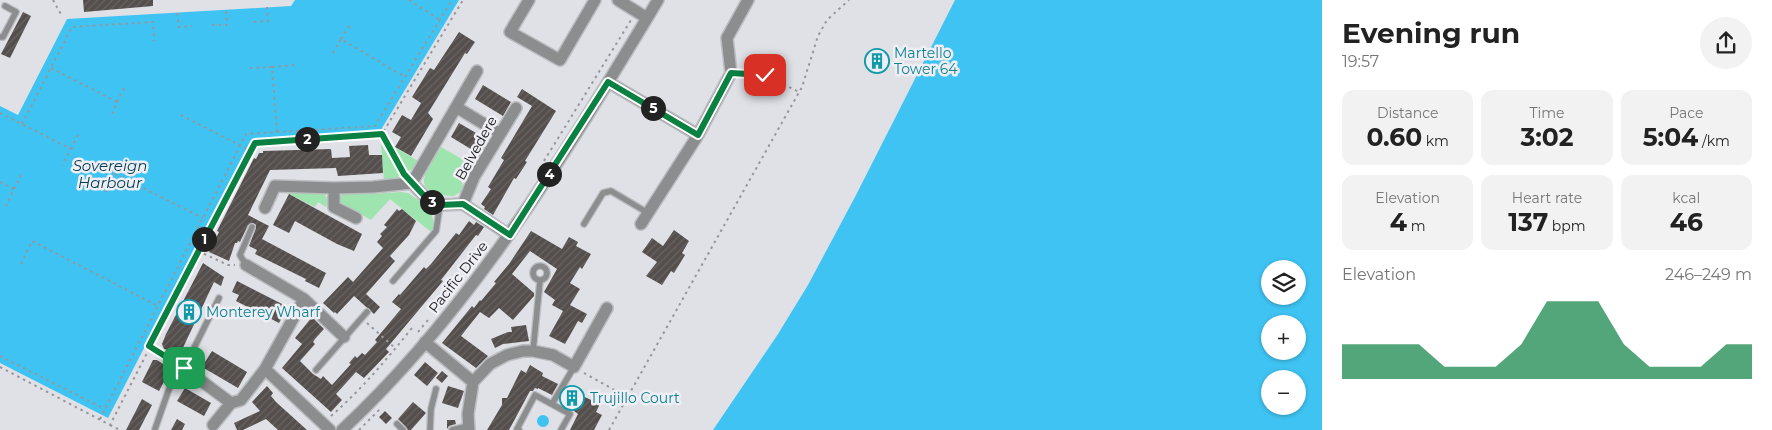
<!DOCTYPE html>
<html lang="en">
<head>
<meta charset="utf-8">
<style>
  :root { --surface:#fff; --page:#f2f2f2; --text:#222; --muted:#767676; --accent:#0b8043 }
  body { margin:0; font-family:Montserrat,sans-serif; background:var(--page); color:var(--text); height:100vh; display:flex; flex-direction:column; font-size:19px; white-space:nowrap }
  * { box-sizing:border-box; margin:0 }
  p { font-size:16px; color:var(--muted) }
  .icon { flex:none; width:28px; height:28px; fill:none; stroke:currentColor; stroke-width:2; stroke-linecap:round; stroke-linejoin:round }
  .map { position:relative; flex:1; overflow:hidden }
  .details { display:flex; flex-direction:column; background:var(--surface); width:450px }
  .details>* { flex:none }
  .fabs { position:absolute; left:1261px; top:260px; display:grid; gap:10px }
  .fabs a { display:grid; place-items:center; width:45px; height:45px; border-radius:50%; background:var(--surface); box-shadow:0 1px 4px #0004; font-size:25px }
  .pin { position:absolute; display:grid; place-items:center; width:42px; height:42px; color:#fff; margin:-21px; border-radius:10px; box-shadow:0 2px 8px #0006 }
  .km { position:absolute; width:25px; height:25px; margin:-12px; border-radius:50%; background:#222; color:#fff; font-size:14px; line-height:25px; text-align:center }
  .round { display:grid; place-items:center; flex:none; width:52px; height:52px; border-radius:26px; background:var(--page) }
  .summary { display:flex; align-items:center; justify-content:space-between; height:85px; padding:0 20px }
  h1 { font-size:28px; font-weight:700; line-height:38px }
  .stats { display:grid; grid-template-columns:repeat(3,1fr); gap:8px; height:85px; padding:5px 20px }
  .stats div { display:grid; align-content:center; border-radius:12px; background:var(--page); text-align:center }
  .stats b { font-size:25px; font-weight:700 }
  .stats small { font-size:14px; font-weight:400 }
  .stats p { font-size:14px }
  .chart { height:140px; padding:10px 20px }
  .chart p { display:flex; justify-content:space-between }
  .chart svg { width:100%; height:90px; margin-top:5px; fill:var(--accent); opacity:.7 }
  main { display:flex; flex:1; min-height:0 }
  .map>svg:first-child { display:block }
</style>
</head>
<body>
<main>
<div class="map">
<svg width="1322" height="430" viewBox="0 0 1322 430">
  <defs>
    <pattern id="building-hatch" width="6" height="6" patternUnits="userSpaceOnUse" patternTransform="scale(1.25)"><rect width="6" height="6" fill="#544f4d"/><path d="M-1 1l2-2M0 6l6-6M5 7l2-2" fill="none" stroke="#686463"/></pattern>
  </defs>
  <rect width="100%" height="100%" fill="#e0e1e6"/>
  <path fill="#9ee4ae" d="M388 143 418 161 411 170 405 172Z
    M381 144 400 175 396 179 384 181Z
    M441 147 474 166C469 175 463 171 456 168L453 174C460 179 466 183 461 193L460 192 454 196C443 196 418 192 425 176L424 174Z
    M281 190 322 193 326 196 328 203 326 207 318 202 315 207Z
    M401 192 408 193 431 209 434 226 431 232 390 199 371 220 341 203 339 200 341 195 345 193 372 194Z"/>
  <path fill="#3fc3f2" fill-rule="evenodd" d="M295 0H459L379 133 251 140 108 418 0 363V106L18 115 67 19 291 6Z
    M955 0H1322V430H713L778 334 808 285 855 197ZM1270 269H1298V296H1270ZM1270 324H1298V351H1270ZM1270 379H1298V406H1270Z
    M537 421a6 6 0 1 1 12 0a6 6 0 1 1-12 0Z"/>
  <path fill="url(#building-hatch)" d="M83 0H153V6L84 12Z
    M23 12 31 16 10 58 1 54Z
    M459 32 475 42 467 54 465 53 428 113 433 119 411 156 395 147 401 137 392 132 402 115 411 120 421 103 412 97 430 68 434 70Z
    M868 60a9 9 0 1 1 18 0a9 9 0 1 1-18 0Z
    M483 85 511 102 503 116 475 99Z
    M522 89 556 111 525 161 527 162 516 179 514 178 493 215 484 209 485 207 481 204 491 189 488 187 504 160 501 158 532 106 517 97Z
    M459 123 488 140 479 154 451 137Z
    M368 145 369 155H382L383 173 338 176 336 168 270 170 248 215 269 226 262 239 326 273 319 288 305 281 306 279 255 254 257 250 249 246 256 228V225L253 223 248 225 240 242 238 241 237 243H235L229 261 209 252 219 232 217 231 254 158 256 159 259 153H263V151L331 149 332 158 350 157 349 146Z
    M289 194 362 234 354 251 337 244 295 221 289 233 273 225Z
    M397 209 399 211 402 209 416 221 409 235 390 256 395 261 366 294 380 307 374 314 354 296 337 314 335 312 334 313 323 303 348 277 353 282 383 248 377 242 382 236 380 234 387 227 384 225Z
    M469 221 474 225 476 222 484 227 478 236 476 235 441 280 443 281 386 349 389 352 364 378 356 372 336 394 342 400 331 412 282 368 302 344 295 338 312 317 324 329 315 339 313 342 315 344 300 361 313 374 321 379 323 376 332 385 351 364 349 363 355 356 357 358 362 353 365 355 377 342 375 340 401 309 392 302 399 294 400 295 424 267 426 269 431 264 456 233 459 235Z
    M674 230 689 241 682 253 685 255 674 273 671 271 662 285 646 276 657 262 642 252 652 238 663 246Z
    M531 231 562 249 569 237 578 242 576 246 591 254 582 269 580 267 570 283 580 289 570 305 587 314 582 323 578 321 565 344 549 336 563 311 552 305 555 300 544 292 557 269 530 251 512 274 534 293V296L513 320 499 308 489 318 480 312 461 336 488 356 476 368 442 343 472 306 474 308 480 300 481 301 496 283 494 282 509 264Z
    M203 263 224 277 221 286 214 282 180 354 164 349 162 344 166 334Z
    M237 281 288 307 279 323 236 301 239 295 232 292Z
    M526 325 529 341 503 344 495 348 491 339 508 332H512L511 327Z
    M212 351 247 372 238 388 202 367Z
    M153 360H157L171 369 159 391 142 382Z
    M425 362 438 373 427 386 414 375Z
    M530 365 543 373 542 376 558 384 552 395 538 388V389L535 388 533 391H530L509 430H487L502 405V398H507L521 370 526 373Z
    M442 371 448 376 442 383 436 378Z
    M267 386 273 393 271 396 276 402 307 430H278L266 419 243 430H237L234 423 260 411 252 402Z
    M448 386 464 391 458 408 442 403Z
    M185 388 211 403 204 416 177 401Z
    M567 389 600 404 596 412 602 415 594 430H570L578 414 574 411 575 408 560 400Z
    M142 399 152 405 139 430H126Z
    M413 402 426 413 411 430H408L406 427 398 419Z
    M385 411 392 418 386 424 379 417Z
    M177 419 185 424 182 430H171Z
    M447 420H455L456 424 449 426 447 429Z"/>
  <g fill="none" stroke-linecap="round" stroke-linejoin="round">
    <defs>
      <path id="lane" d="M0 37H3L16 12 5 6
        M584 224 603 193 611 191 648 213
        M246 265 240 255 252 227
        M533 273a7 7 0 1 1 14 0a7 7 0 1 1-14 0Z
        M393 281 436 231 440 205
        M533 351 540 281
        M316 370 367 312
        M552 404 574 367
        M397 424 403 430
        M155 429 169 389 184 368 219 298
        M430 430 431 409 436 389
        M452 430 468 426
        M519 430 517 429 535 395 570 414 561 430"/>
      <path id="street" d="M529 0 510 32 560 60 595 0
        M618 0 647 18
        M608 82 698 135
        M456 107 494 130
        M412 183 477 71
        M412 183 428 200 440 205 463 204 509 235
        M334 188V207L356 218
        M463 204 474 177 516 108
        M265 208 275 186 334 188 373 187 412 183
        M641 224 698 135 731 73 727 38 748 0
        M304 299 344 337
        M425 342 473 382
        M184 368 231 403 241 400 265 369 304 299 246 265
        M265 369 330 430
        M213 425 231 403
        M342 430C473 308 566 152 658 0
        M469 430 468 414 473 382 490 364 507 355 523 351H533L553 355 574 367 607 308"/>
    </defs>
    <use href="#lane" stroke="#bcbdc1" stroke-width="8"/>
    <use href="#street" stroke="#bcbdc1" stroke-width="14"/>
    <path stroke="#97979b" stroke-width="2" stroke-dasharray="2.5 4" stroke-linecap="butt" d="M53 0 62 16
      M409 0 440 20
      M177 13 179 27 192 26
      M254 22 268 21 267 7
      M212 25H227L226 10
      M341 39 351 23
      M333 53 341 39 405 77
      M272 67 295 65
      M51 68 117 102 111 117
      M250 68 272 67 277 132
      M740 74 765 75 799 92
      M117 102 125 87
      M0 113 71 149 62 165
      M181 115 251 151
      M22 124 72 27 153 22 154 41
      M382 134 403 174
      M71 149 79 133
      M544 161 631 20
      M0 182 14 189 6 206
      M14 189 22 174
      M106 192 115 174 203 218
      M198 251 228 265H235
      M21 264 32 241 158 306
      M367 323 395 348
      M418 332 428 320
      M149 346 175 362
      M0 356 105 409
      M0 367 110 425 255 143 382 134 463 0
      M584 373 627 397
      M331 416C361 390 387 359 412 328
      M100 419 246 134 375 126 452 0
      M110 425 120 430
      M359 430 381 408
      M609 430 802 87 818 36 827 20 849 0"/>
    <use href="#lane" stroke="#8b8d8f" stroke-width="5.5"/>
    <use href="#street" stroke="#8b8d8f" stroke-width="11"/>
  </g>
  <g fill="none" stroke-linecap="round" stroke-linejoin="round">
    <defs>
      <path id="route" d="M184 368 149 346 255 143 382 134 404 174 428 200 440 205 463 204 510 235 608 82 698 135 731 73 765 75"/>
    </defs>
    <use href="#route" stroke="#fff" stroke-width="10"/>
    <use href="#route" stroke="#0b8043" stroke-width="6"/>
  </g>
  <defs>
    <symbol id="building-ring" viewBox="-11 -11 22 22"><circle r="9.5" fill="#eeeef4" stroke="#0f9aa8" stroke-width="1.5"/><path d="M-4-6H4V6H1V3H-1V6H-4ZM-2.5-4.3h1.7v1.8h-1.7ZM.8-4.3h1.7v1.8H.8ZM-2.5-1h1.7V.8h-1.7ZM.8-1h1.7V.8H.8Z" fill="#0f9aa8"/></symbol>
  </defs>
  <g fill-rule="evenodd">
    <use href="#building-ring" x="863" y="47" width="28" height="28"/>
    <use href="#building-ring" x="175" y="298" width="28" height="28"/>
    <use href="#building-ring" x="558" y="384" width="28" height="28"/>
  </g>
  <g text-anchor="middle" stroke-width="5" stroke-linejoin="round" paint-order="stroke">
    <g font-size="14" fill="#0d838f" stroke="#eeeef4" text-anchor="start">
      <text x="894" y="58">Martello<tspan x="894" dy="16">Tower 64</tspan></text>
      <text x="206" y="317">Monterey Wharf</text>
      <text x="590" y="403">Trujillo Court</text>
    </g>
    <g font-size="14" fill="#18181a" stroke="#eeeef4">
      <text transform="translate(476 148) rotate(-61)" y="5">Belvedere</text>
      <text transform="translate(458 277) rotate(-52)" y="5">Pacific Drive</text>
    </g>
    <g font-size="15" font-style="italic" fill="#013d50" stroke="#eeeef4">
      <text x="110" y="171">Sovereign<tspan x="110" dy="17">Harbour</tspan></text>
    </g>
  </g>
</svg>
<div class="fabs">
<a><svg class="icon" aria-label="layers" viewBox="0 0 24 24"><path d="M12 4l9 5-9 5-9-5zM3 14l9 5 9-5"/></svg></a>
<a>+</a>
<a>−</a>
</div>
<div class="pin" style="left:184px;top:368px;background:#1e9e55"><svg class="icon" aria-label="arrive" viewBox="0 0 24 24"><path d="M6 21V4h12l-3 4 3 4H6"/></svg></div>
<div class="pin" style="left:765px;top:75px;background:#d93025"><svg class="icon" aria-label="check" viewBox="0 0 24 24"><path d="M5 12l5 5 9-10"/></svg></div>
<b class="km" style="left:204px;top:239px">1</b>
<b class="km" style="left:307px;top:139px">2</b>
<b class="km" style="left:432px;top:202px">3</b>
<b class="km" style="left:549px;top:174px">4</b>
<b class="km" style="left:653px;top:108px">5</b>
</div>
<section class="details">
<div class="summary"><div><h1>Evening run</h1><p>19:57</p></div><a class="round"><svg class="icon" aria-label="share" viewBox="0 0 24 24"><path d="M12 15V3M7 8l5-5 5 5M5 13v7h14v-7"/></svg></a></div>
<div class="stats">
<div><p>Distance</p><b>0.60<small> km</small></b></div>
<div><p>Time</p><b>3:02</b></div>
<div><p>Pace</p><b>5:04<small> /km</small></b></div>
</div>
<div class="stats">
<div><p>Elevation</p><b>4<small> m</small></b></div>
<div><p>Heart rate</p><b>137<small> bpm</small></b></div>
<div><p>kcal</p><b>46</b></div>
</div>
<div class="chart"><p><span>Elevation</span>246–249 m</p>
<svg viewBox="0 0 160 44" preserveAspectRatio="none"><path d="M0 44V27L10 27L20 27L30 27L40 38L50 38L60 38L70 27L80 6L90 6L100 6L110 27L120 38L130 38L140 38L150 27L160 27V44z"/></svg>
</div>
</section>
</main>
</body>
</html>
